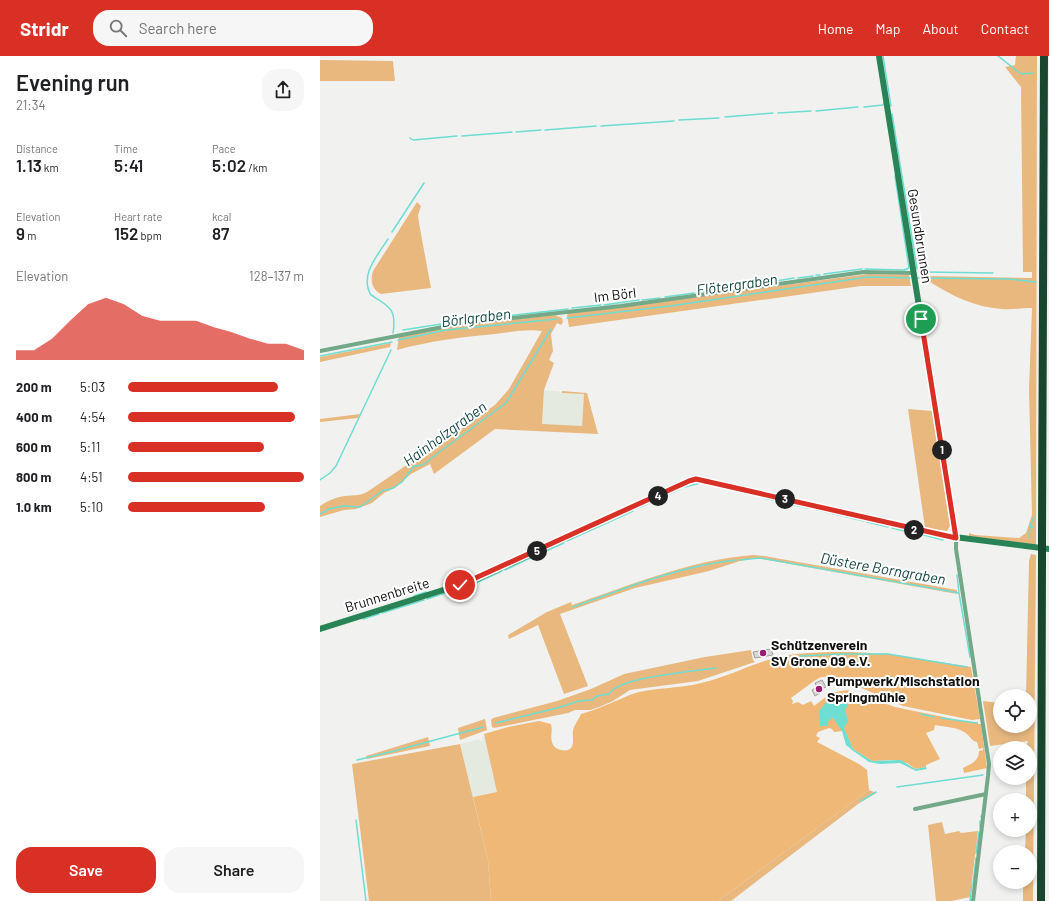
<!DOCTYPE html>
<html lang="en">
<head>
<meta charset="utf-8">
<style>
  :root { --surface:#fff; --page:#f6f6f6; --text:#202124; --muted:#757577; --accent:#d93025 }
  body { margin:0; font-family:Barlow,sans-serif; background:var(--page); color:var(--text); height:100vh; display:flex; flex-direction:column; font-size:15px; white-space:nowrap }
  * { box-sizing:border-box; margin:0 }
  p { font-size:13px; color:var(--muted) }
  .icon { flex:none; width:22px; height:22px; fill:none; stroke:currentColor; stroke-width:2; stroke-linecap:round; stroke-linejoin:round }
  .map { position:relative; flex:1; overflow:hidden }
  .panel { display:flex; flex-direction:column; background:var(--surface); width:320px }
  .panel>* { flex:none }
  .tools { position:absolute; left:673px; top:633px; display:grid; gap:8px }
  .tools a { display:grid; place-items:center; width:44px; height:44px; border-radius:50%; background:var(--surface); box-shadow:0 2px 6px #0003; font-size:20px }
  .pin { position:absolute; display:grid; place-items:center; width:34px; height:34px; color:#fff; margin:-17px; border:2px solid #fff; border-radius:50%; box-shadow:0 1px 4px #0007 }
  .km { position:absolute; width:20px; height:20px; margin:-10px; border-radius:50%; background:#222; color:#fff; font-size:11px; line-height:20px; text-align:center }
  .round { display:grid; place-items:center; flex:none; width:42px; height:42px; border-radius:16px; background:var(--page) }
  .summary { display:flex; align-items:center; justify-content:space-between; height:68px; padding:0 16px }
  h1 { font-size:22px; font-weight:600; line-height:30px }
  .figures { display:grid; grid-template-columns:repeat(3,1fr); gap:6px; height:68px; padding:4px 16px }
  .figures div { display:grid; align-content:center }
  .figures b { font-size:17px; font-weight:600 }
  .figures small { font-size:11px; font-weight:400 }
  .figures p { font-size:11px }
  .chart { height:112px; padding:8px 16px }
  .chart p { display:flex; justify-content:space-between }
  .chart svg { width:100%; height:72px; margin-top:4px; fill:var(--accent); opacity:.7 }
  .primary-button { display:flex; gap:8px; margin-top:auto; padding:8px 16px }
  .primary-button a { flex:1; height:46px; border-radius:16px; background:var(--accent); color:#fff; font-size:16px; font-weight:600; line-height:46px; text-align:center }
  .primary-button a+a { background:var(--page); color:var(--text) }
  ul { padding:0 16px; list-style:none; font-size:13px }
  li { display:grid; grid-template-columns:64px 48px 1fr; align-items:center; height:30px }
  li i { height:10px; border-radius:5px; background:var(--accent) }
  header { display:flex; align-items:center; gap:24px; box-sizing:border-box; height:56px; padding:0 20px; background:var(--accent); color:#fff }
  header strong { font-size:19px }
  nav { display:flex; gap:22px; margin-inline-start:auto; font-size:14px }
  .search { width:280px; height:36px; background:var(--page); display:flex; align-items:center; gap:10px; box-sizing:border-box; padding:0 14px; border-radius:16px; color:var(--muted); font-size:15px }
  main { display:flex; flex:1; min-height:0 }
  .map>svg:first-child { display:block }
</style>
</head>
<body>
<header>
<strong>Stridr</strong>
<div class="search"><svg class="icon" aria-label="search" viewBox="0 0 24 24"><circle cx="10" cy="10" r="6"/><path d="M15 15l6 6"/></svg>Search here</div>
<nav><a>Home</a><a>Map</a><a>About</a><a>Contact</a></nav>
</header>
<main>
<section class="panel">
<div class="summary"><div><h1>Evening run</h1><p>21:34</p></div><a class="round"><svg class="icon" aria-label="share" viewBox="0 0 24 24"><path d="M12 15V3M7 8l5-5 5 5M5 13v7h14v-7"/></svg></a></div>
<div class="figures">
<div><p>Distance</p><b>1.13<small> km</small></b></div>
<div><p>Time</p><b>5:41</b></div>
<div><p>Pace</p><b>5:02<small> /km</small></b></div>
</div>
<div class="figures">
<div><p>Elevation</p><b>9<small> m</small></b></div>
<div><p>Heart rate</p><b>152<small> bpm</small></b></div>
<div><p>kcal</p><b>87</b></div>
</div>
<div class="chart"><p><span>Elevation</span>128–137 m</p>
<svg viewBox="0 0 160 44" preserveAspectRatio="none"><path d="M0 44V38L10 38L20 31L30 20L40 10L50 6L60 10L70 17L80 20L90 20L100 20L110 24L120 27L130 31L140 34L150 34L160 38V44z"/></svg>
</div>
<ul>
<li><b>200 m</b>5:03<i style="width:85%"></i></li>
<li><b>400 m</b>4:54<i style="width:95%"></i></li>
<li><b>600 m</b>5:11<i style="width:77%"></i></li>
<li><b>800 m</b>4:51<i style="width:100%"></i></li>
<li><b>1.0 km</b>5:10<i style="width:78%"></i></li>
</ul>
<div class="primary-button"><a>Save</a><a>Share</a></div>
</section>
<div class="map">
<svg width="729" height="845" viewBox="0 0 729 845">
  <rect width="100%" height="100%" fill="#f1f2ef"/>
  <path fill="#e5eae0" d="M224 334 264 338 262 371 222 369Z
    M162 681H165L178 736 153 741 140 688 159 683 160 685 163 684Z"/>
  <path fill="#e8b87f" d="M696 0H717L716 489 649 480V477L655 479 699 482 706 477 712 459 709 333 712 252C702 252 691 254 681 253 655 251 632 240 610 226L609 220 712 222V216H703L701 31 685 11 695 9Z
    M0 4 73 5 75 25H0Z
    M97 146 101 150 98 159 99 167 111 232 61 238C52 234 50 224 53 215Z
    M549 218 589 219 591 230H541L249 271 247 259 249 257Z
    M235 259 242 262 243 266 241 269 237 267 231 278 233 295 229 304 234 307 224 334 222 368 262 370 264 338 242 337V335L267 337 278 378 175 373 114 418 110 408 91 418 75 432 64 437 52 447 36 453 24 454 0 461V450C7 445 16 441 25 440 34 439 39 440 47 436L175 349 189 333 222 275C207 273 191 276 175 278 142 281 109 285 77 294L79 280 124 271Z
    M71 287 70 291 0 306V301Z
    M588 353 612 355 614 359 630 470 627 475 605 472Z
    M40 358 38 362 0 366V363Z
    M711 498 716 499 713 845H703V826H710V796H705L706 774H710V744H706V722H710V692H706L708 685 670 690 663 645 680 647V670H710V640H706L709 505Z
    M433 499 444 500 637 534V538L436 502 420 505 389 515 315 532 240 558 268 630 244 638 218 569 189 583 188 579 227 556 251 546 252 549C311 529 370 504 433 499Z
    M431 594 433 604 435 606 378 625 310 634 293 645 279 651 270 654H255L248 657 174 672 172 671 171 664 173 662 237 645 271 633 304 618 385 601Z
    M165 663 167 674 140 684 138 672Z
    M108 681 110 690 47 703 46 700Z
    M140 688 168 804 171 845H49L32 708Z
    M549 734 556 737 538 748 411 845H398Z
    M622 766 625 778 639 775 641 777 658 775 650 841 631 845H616L608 769Z"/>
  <path fill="#efb877" d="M531 596 568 598 651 611 660 663 652 664 583 650 530 627 507 621H501L494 625 471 642 473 645 472 648 478 646 483 649 491 645 494 650 511 637 527 634 575 651 648 666H658V668H661L667 712 644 717 643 712C651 708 659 705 659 695L663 694V692L659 693 657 686C651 685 650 679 644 676 636 671 625 671 615 669L614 674 606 677 620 703 606 709V711L595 713 587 707 573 704 552 705 533 693 524 673 523 675 514 676 512 673 509 672 498 676 496 680 500 682 497 686 539 708 547 714 549 734 398 845H171L168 804 153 741 177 736 164 678 188 671 219 665 231 668C233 676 230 680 232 686 233 690 236 693 241 694 257 697 252 682 253 675 254 669 259 663 261 658 279 653 295 645 312 638 334 631 358 633 381 627 408 621 432 607 459 601 483 596 507 596 531 596Z"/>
  <path fill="#6eddd2" d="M514 639 519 643 527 644 528 649 525 654 528 665 524 672 533 693 552 705 581 704 595 713 606 711 607 713 596 715 580 707 560 708 549 706 532 694 526 689 522 675 513 662 509 664 507 670H500L499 655 509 643Z"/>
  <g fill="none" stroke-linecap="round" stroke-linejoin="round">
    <path stroke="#6eddd2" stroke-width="1.5" d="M563 0 571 50
      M678 0 701 18 713 17
      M544 51 563 49 564 47
      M496 55 538 51
      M458 57 491 55
      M572 58 597 213
      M405 61 453 57
      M359 64 399 62
      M281 70 354 65
      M225 74 276 70
      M196 76 221 74
      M142 80 192 76
      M90 82 93 84 137 80
      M72 176 104 127
      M68 183C58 199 39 219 51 239 69 250 77 253 73 277
      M545 213 584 214 589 212 575 120
      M605 216 673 217
      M504 218 542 213
      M496 219H500
      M478 222 493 220
      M597 222 689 223 716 226
      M450 226 474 222
      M426 229 447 226
      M403 232 422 230
      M377 236 398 233
      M345 241 374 237
      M322 244 340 242
      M284 249 319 244
      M252 252 281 249
      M247 262 350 250 548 221 590 222
      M83 274 140 265 248 253
      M78 284 126 274 237 263
      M0 300 72 286
      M0 424 10 417 16 410 71 294
      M405 426 407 427
      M410 428 443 435
      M365 431 380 427
      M444 442 488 452
      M318 452 362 432
      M494 453 544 465
      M0 458 9 453 23 450 40 451 62 435 73 432 82 426 94 410 103 409 118 397 186 347 231 273
      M547 466 568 471
      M710 470 714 461
      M572 472 593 477
      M596 477 623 484
      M709 481 710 471H713
      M247 485 313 455
      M215 500 244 487
      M420 504 440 502 639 537 650 601
      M185 514 212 501
      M637 519 639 537
      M144 524 157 519
      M94 540 106 536
      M107 543 156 527 182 515
      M253 551C306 532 359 510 416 504
      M62 557 104 544
      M43 563 59 558
      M480 600 522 598H568L647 611
      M601 658 614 661
      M621 662 657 667
      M176 667 237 652 259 645 272 644 277 640 289 638C298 621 375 615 396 612
      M37 704 74 695 163 671
      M577 731 663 719
      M541 745 556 736
      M661 761V760
      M36 764 46 845
      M660 771V765
      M656 797 659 776
      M653 827 656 802
      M650 845 652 828"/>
  </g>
  <path fill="#d6d6d3" stroke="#a09f9d" d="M451 593 453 599 435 602 433 596Z
    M502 624 506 631 499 634 500 637 495 640 492 634 497 631 495 627Z"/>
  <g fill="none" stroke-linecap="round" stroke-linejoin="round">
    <path stroke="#73a989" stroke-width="4" d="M0 295 138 268 301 250 544 216 594 217
      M636 482V493L669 708 668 720 653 845
      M595 753 666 738"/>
    <path stroke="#288457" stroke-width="6" d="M559 0 636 482
      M0 573 155 524 369 425 376 423 619 479 729 493"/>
    <path stroke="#18462e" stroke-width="8" d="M722 481 724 0
      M721 845 722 503"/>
    <path stroke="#18462e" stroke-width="8" d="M722 503V481"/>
  </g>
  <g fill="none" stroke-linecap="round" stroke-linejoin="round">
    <defs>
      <path id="route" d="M140 529 369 425 376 423 636 482 601 263"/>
    </defs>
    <use href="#route" stroke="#fff" stroke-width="8"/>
    <use href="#route" stroke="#d93025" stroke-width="5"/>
  </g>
  <g fill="#9a1d74" stroke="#fff" stroke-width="1.5">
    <circle cx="443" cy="597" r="4"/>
    <circle cx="499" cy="633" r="4"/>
  </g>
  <g text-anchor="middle" stroke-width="4" stroke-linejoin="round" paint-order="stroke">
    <g font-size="14" fill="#10100f" stroke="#fff">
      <text transform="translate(600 180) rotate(81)" y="5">Gesundbrunnen</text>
      <text transform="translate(295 239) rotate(-7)" y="5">Im Börl</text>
      <text transform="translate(67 539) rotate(-17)" y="5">Brunnenbreite</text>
    </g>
    <g font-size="14" font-weight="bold" fill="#10100f" stroke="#fff" text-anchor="start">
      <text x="451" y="594">Schützenverein<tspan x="451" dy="16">SV Grone 09 e.V.</tspan></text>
      <text x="507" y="630">Pumpwerk/Mischstation<tspan x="507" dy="16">Springmühle</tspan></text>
    </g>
    <g font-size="15" font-style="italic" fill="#124641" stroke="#fff">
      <text transform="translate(417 229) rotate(-8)" y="5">Flötergraben</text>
      <text transform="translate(156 262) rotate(-7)" y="5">Börlgraben</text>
      <text transform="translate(125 378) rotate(-36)" y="5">Hainholzgraben</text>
      <text transform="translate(563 513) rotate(10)" y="5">Düstere Borngraben</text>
    </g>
  </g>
</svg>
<div class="tools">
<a><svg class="icon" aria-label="locate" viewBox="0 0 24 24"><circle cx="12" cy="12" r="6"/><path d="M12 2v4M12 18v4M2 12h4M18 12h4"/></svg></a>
<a><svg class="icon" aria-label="layers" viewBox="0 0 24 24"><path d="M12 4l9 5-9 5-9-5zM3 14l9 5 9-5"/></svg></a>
<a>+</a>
<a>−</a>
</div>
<div class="pin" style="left:601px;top:263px;background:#1e9e55"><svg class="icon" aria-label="arrive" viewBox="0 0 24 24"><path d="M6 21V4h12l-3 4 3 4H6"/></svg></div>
<div class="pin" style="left:140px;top:529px;background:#d93025"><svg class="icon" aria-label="check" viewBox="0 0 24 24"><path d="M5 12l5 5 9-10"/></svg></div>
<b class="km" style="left:622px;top:394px">1</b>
<b class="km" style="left:594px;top:474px">2</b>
<b class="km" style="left:465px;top:443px">3</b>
<b class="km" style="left:338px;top:440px">4</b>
<b class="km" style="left:217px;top:495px">5</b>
</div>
</main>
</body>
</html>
